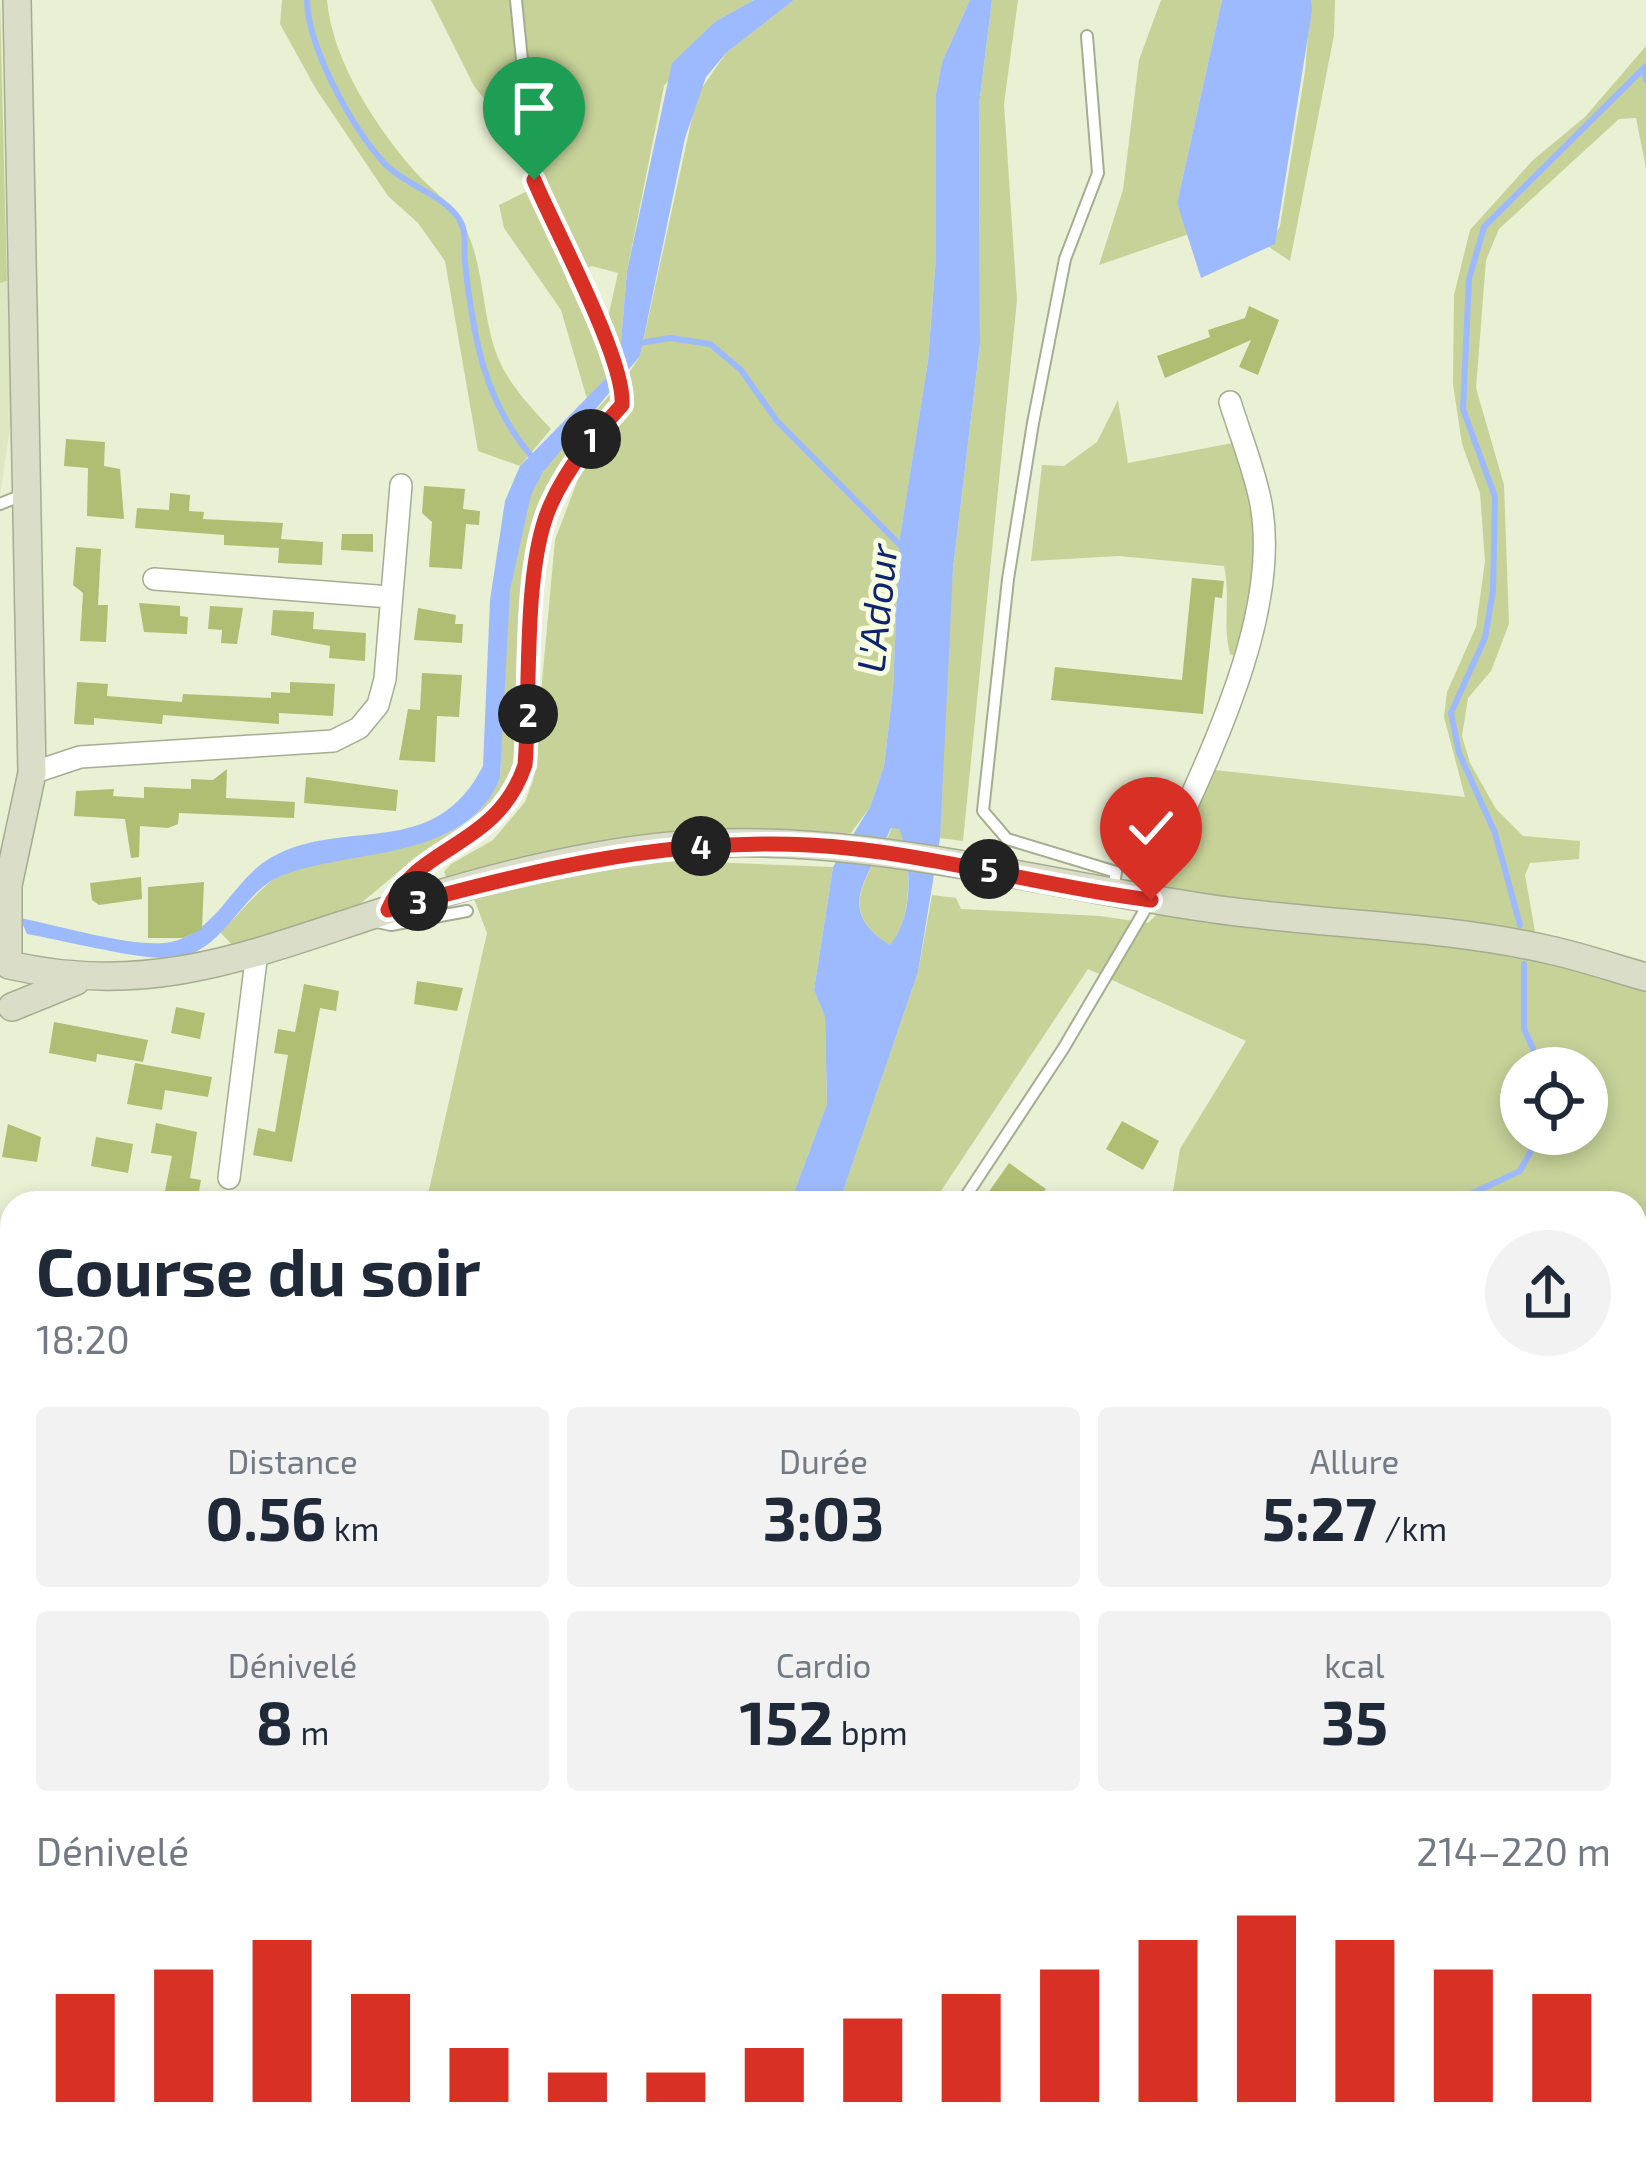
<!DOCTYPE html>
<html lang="fr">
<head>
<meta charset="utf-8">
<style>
  :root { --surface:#fff; --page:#f2f2f3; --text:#1f2937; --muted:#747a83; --accent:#d93025 }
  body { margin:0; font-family:"Exo 2",sans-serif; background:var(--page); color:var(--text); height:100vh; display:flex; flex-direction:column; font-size:45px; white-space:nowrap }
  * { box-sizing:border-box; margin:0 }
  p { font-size:39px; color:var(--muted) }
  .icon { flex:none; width:66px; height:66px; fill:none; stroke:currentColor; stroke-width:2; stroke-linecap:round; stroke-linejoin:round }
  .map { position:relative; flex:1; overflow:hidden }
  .sheet { position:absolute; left:0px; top:1191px; width:1647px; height:975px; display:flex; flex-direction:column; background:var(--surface); border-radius:36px 36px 0 0; box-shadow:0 6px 18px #0003 }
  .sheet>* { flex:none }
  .controls { position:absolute; left:1500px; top:1047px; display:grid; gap:24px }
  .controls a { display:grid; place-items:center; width:108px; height:108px; border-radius:50%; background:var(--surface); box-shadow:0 6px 18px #0003; font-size:60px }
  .pin { position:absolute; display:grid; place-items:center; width:102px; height:102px; color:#fff; margin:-123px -51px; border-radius:50% 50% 50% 0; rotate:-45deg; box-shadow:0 0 12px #0007 }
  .pin .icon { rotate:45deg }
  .km { position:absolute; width:60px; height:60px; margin:-30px; border-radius:50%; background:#222; color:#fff; font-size:33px; line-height:60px; text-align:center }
  .round { display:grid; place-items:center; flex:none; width:126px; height:126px; border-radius:63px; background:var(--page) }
  .summary { display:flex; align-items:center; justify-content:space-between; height:204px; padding:0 36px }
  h1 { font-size:66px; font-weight:700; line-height:90px }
  .figures { display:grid; grid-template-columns:repeat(3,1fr); gap:18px; height:204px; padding:12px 36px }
  .figures div { display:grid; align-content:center; border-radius:12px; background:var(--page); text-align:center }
  .figures b { font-size:60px; font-weight:700 }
  .figures small { font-size:33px; font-weight:400 }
  .figures p { font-size:33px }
  .chart { height:336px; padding:24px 36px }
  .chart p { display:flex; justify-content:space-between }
  .chart svg { width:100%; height:216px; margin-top:12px; stroke:var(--accent); stroke-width:6 }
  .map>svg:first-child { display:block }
</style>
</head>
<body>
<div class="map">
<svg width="1646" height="2164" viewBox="0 0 1646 2164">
  <rect width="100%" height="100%" fill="#e9f0d4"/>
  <path fill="#dee6c3" d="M7 281 14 400 0 496V283Z"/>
  <path fill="#c6d298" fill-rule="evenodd" d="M0 0 7 281 0 283Z
    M282 0H327C332 61 378 131 419 176 431 189 448 201 458 215 483 252 481 305 494 347 505 381 528 404 551 429L520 466 478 451 445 261 418 223 388 196 316 89 280 24Z
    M431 0H754L716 21 664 86 627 271 619 365 607 322 618 273 592 266 566 278 611 376 587 399 561 310 504 228 499 205 540 185 528 155 474 86Z
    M794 0H970L942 62 936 94V256L928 361 899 544 893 689 884 766 870 807 851 833 789 832 448 880 444 872 451 864 493 840 525 802 533 780 555 540 581 471 628 400 624 380 640 356 697 95 726 53Z
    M992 0H1018L1004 104 1017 300 963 841 940 838 937 815 953 569 980 343 979 105Z
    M1161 0H1222L1177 203 1189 234 1099 265 1123 190 1139 60Z
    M1311 0H1335L1334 35 1290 261 1269 247 1280 226 1305 71Z
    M1646 46V168L1636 118 1619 119 1499 229 1486 260 1476 388 1504 485 1509 624 1491 671 1468 698 1462 736 1470 763 1496 809 1523 836 1580 841 1579 859 1530 863 1525 875 1536 937 1160 891 1214 770 1465 797 1444 717 1447 692 1476 627 1485 561 1480 493 1462 444 1453 384 1454 295 1470 230 1533 160 1585 117Z
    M614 390 610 404 554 480 529 550 518 754 504 795 467 834 414 859 348 914 232 945 220 932C238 916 254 894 273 880 333 835 463 874 500 778 506 690 494 551 541 475 561 445 590 418 614 390Z
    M1118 400 1128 463 1248 440 1262 474 1249 662 1230 654C1222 625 1231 596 1224 566L1119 556 1031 561 1042 465 1064 466 1097 442Z
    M892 828H899C912 863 913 915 891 946 833 909 869 878 892 828Z
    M660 860 833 867 814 990 825 1017 827 1104 790 1203H426L487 933 473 896Z
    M932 895 956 898 961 909 1100 916 1148 923 1159 912 1510 951 1646 989V1599L1635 1600V1203H1171L1180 1149 1246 1041 1088 969 939 1194 952 1203H839L918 972ZM1521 1068H1587V1134H1521Z
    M0 1759 12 1800V2154H46L47 2164H0V1883L6 1874Z
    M237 2154H444V2164H233Z
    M510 2154H827L825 2164H511Z
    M1015 2154H1131L1130 2164H1021Z"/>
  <path fill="#9ebafe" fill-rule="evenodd" d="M754 0H794L726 53 706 77 685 138 640 356 543 472 531 495 510 590 500 778C468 862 350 848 281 876 243 891 226 946 182 957 152 964 63 940 27 934L20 918C58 925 141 951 175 941 219 928 234 878 272 857 347 816 434 862 483 766L490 600 505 501 520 466 619 365 627 271 672 63 716 21Z
    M970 0H992L979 105 980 343 953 569 940 838 918 972 839 1203H790L827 1104 825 1017 814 990 833 867 870 807 884 766 893 689 899 543 928 361 936 256V94L942 62ZM891 828 899 829C912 862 914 917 890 945 833 909 869 878 891 828Z
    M1222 0H1311L1312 11 1275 244 1201 278 1177 203Z"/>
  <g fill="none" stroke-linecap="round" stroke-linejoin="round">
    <path stroke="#9ebafe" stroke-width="6" d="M307 0C308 48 352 128 385 164 405 185 444 195 459 219 468 233 463 247 465 263 473 336 484 403 534 459
      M1644 68 1646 80
      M640 343 670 338 710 344 741 370 777 421 903 548
      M1520 925 1495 833 1459 753 1451 713 1485 638 1493 591 1495 497 1463 409 1469 279 1484 227 1646 66
      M1524 964V1029L1542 1068
      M1451 1203 1520 1171 1540 1134
      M0 1867 12 2029
      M1441 2164V2154"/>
  </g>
  <path fill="#afbe72" d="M1249 306 1279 320 1258 375 1239 367 1251 340 1165 378 1157 356 1210 337 1208 330 1245 318Z
    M66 439 105 442 104 466 120 469 124 519 87 516 88 468 64 466Z
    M424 486 465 489 463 509 480 511 479 525 466 524 462 569 429 567 432 522 422 513Z
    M170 493 190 495 189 511 204 512 203 519 283 523 281 539 323 542 322 565 278 563 279 548 224 545V535L135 528 137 508 169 510Z
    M342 534H373V552L341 550Z
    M76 547 101 549 98 605H108L106 642 80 641 83 593 73 585Z
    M1192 578 1224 581 1222 598 1215 597 1203 714 1051 700 1055 667 1182 680Z
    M139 603 180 606V616L188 617 187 634 144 632Z
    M210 606 243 608 237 644 221 643 222 630 208 629Z
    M418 608 456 615 455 624H463L462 643 414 640Z
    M273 610 314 612 313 629 366 633 365 661 329 658 330 646 271 635Z
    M422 673 462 675 459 717 437 716 435 762 399 760 408 709 420 710Z
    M77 682 108 684 107 696 182 702 183 694 271 698V692L290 693V682L335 684 333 716 279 713V724L163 715 162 724 94 718V725L74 724Z
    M227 769 226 798 295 802 294 818 179 813 178 824 168 828 140 826 139 857 131 858 125 819 74 816 76 791 114 789 113 796 144 798V787L191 789V779L213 780Z
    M306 777 398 790 396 811 304 803Z
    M141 877 142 899 99 905 92 900 90 883Z
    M204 882 202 929 183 938H148V887Z
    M417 981 463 988 457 1011 414 1004Z
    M304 984 339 991 336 1011 320 1008 292 1162 253 1155 258 1128 275 1132 288 1055 274 1053 278 1029 295 1032Z
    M176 1007 205 1013 200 1039 171 1033Z
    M54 1022 148 1040 143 1062 97 1054 96 1062 49 1053Z
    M135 1063 212 1077 208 1097 165 1090 162 1110 127 1104Z
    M1122 1121 1159 1141 1143 1170 1106 1149Z
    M156 1123 197 1132 190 1178 201 1180 197 1202 164 1196 172 1156 151 1153Z
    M8 1124 41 1137 37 1162 2 1157Z
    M96 1137 133 1144 128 1173 91 1166Z
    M1009 1163 1046 1189 1036 1203H1003L988 1193Z"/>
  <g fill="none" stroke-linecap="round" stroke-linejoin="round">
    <defs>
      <path id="service" d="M1087 36 1098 173 1065 259 1033 423 1008 579 983 811 1007 839 1116 872 1113 890
        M0 504 25 494
        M389 907C416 845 495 852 525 765L537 549 549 507 580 452 623 397 595 317 534 180 516 0
        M377 922 391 925 467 911
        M966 1196 1063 1049 1149 903
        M0 1672 12 1722"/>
      <path id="minor" d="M154 579 390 597
        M32 773 80 757 333 741 359 728 378 705 385 679 401 485
        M1145 899C1192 787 1286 623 1260 499 1253 466 1240 434 1230 402
        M229 1178 257 952
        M0 1349 12 1347"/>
      <path id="secondary" d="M8 963V885L32 773 17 0
        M9 965C153 998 254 953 388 910 477 881 577 855 670 846 849 829 1025 881 1200 907 1315 925 1436 924 1550 950 1582 957 1614 968 1646 977
        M12 1007 76 981
        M0 1545 12 1602
        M57 2154 58 2164"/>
    </defs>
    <use href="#service" stroke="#a6ac91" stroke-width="14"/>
    <use href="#minor" stroke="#a6ac91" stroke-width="24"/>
    <use href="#secondary" stroke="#a6ac91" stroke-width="30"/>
    <use href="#service" stroke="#fff" stroke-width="10"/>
    <use href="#minor" stroke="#fff" stroke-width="21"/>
    <use href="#secondary" stroke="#daddc8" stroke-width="27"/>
  </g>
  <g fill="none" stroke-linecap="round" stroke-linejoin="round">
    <defs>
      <path id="route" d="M534 180C554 228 626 361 622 405 594 436 568 466 551 504 522 567 531 693 525 765 497 849 416 844 388 910 527 871 663 838 809 845 925 851 1036 886 1151 900"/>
    </defs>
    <use href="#route" stroke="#fff" stroke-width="24"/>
    <use href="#route" stroke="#d93025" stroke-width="15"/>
  </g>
  <g text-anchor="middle" stroke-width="10" stroke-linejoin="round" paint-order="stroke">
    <g font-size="39" font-style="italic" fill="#10236d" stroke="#f7fde1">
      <text transform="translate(877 608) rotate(-84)" y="14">L'Adour</text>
    </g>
  </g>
</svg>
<div class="controls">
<a><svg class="icon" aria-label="locate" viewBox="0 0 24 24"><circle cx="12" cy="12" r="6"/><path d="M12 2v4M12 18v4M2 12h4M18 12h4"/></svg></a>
</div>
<div class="pin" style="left:534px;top:180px;background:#1e9e55"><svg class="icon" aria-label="arrive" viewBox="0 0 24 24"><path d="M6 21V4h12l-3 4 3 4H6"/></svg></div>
<div class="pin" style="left:1151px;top:900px;background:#d93025"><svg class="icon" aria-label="check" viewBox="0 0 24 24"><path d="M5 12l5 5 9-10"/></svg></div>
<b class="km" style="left:591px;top:439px">1</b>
<b class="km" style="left:528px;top:714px">2</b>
<b class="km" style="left:418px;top:901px">3</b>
<b class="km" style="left:701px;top:846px">4</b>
<b class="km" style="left:989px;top:869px">5</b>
<section class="sheet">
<div class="summary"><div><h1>Course du soir</h1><p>18:20</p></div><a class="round"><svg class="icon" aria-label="share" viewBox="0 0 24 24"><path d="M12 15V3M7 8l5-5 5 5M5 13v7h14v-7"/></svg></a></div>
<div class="figures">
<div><p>Distance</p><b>0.56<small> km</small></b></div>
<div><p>Durée</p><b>3:03</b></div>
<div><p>Allure</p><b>5:27<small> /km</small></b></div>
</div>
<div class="figures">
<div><p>Dénivelé</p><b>8<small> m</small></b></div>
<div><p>Cardio</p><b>152<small> bpm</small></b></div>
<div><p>kcal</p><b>35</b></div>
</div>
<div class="chart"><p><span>Dénivelé</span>214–220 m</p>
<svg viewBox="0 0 160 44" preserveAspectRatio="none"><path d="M5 44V22M15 44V17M25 44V11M35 44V22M45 44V33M55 44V38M65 44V38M75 44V33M85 44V27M95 44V22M105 44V17M115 44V11M125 44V6M135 44V11M145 44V17M155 44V22"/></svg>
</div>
</section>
</div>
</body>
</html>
